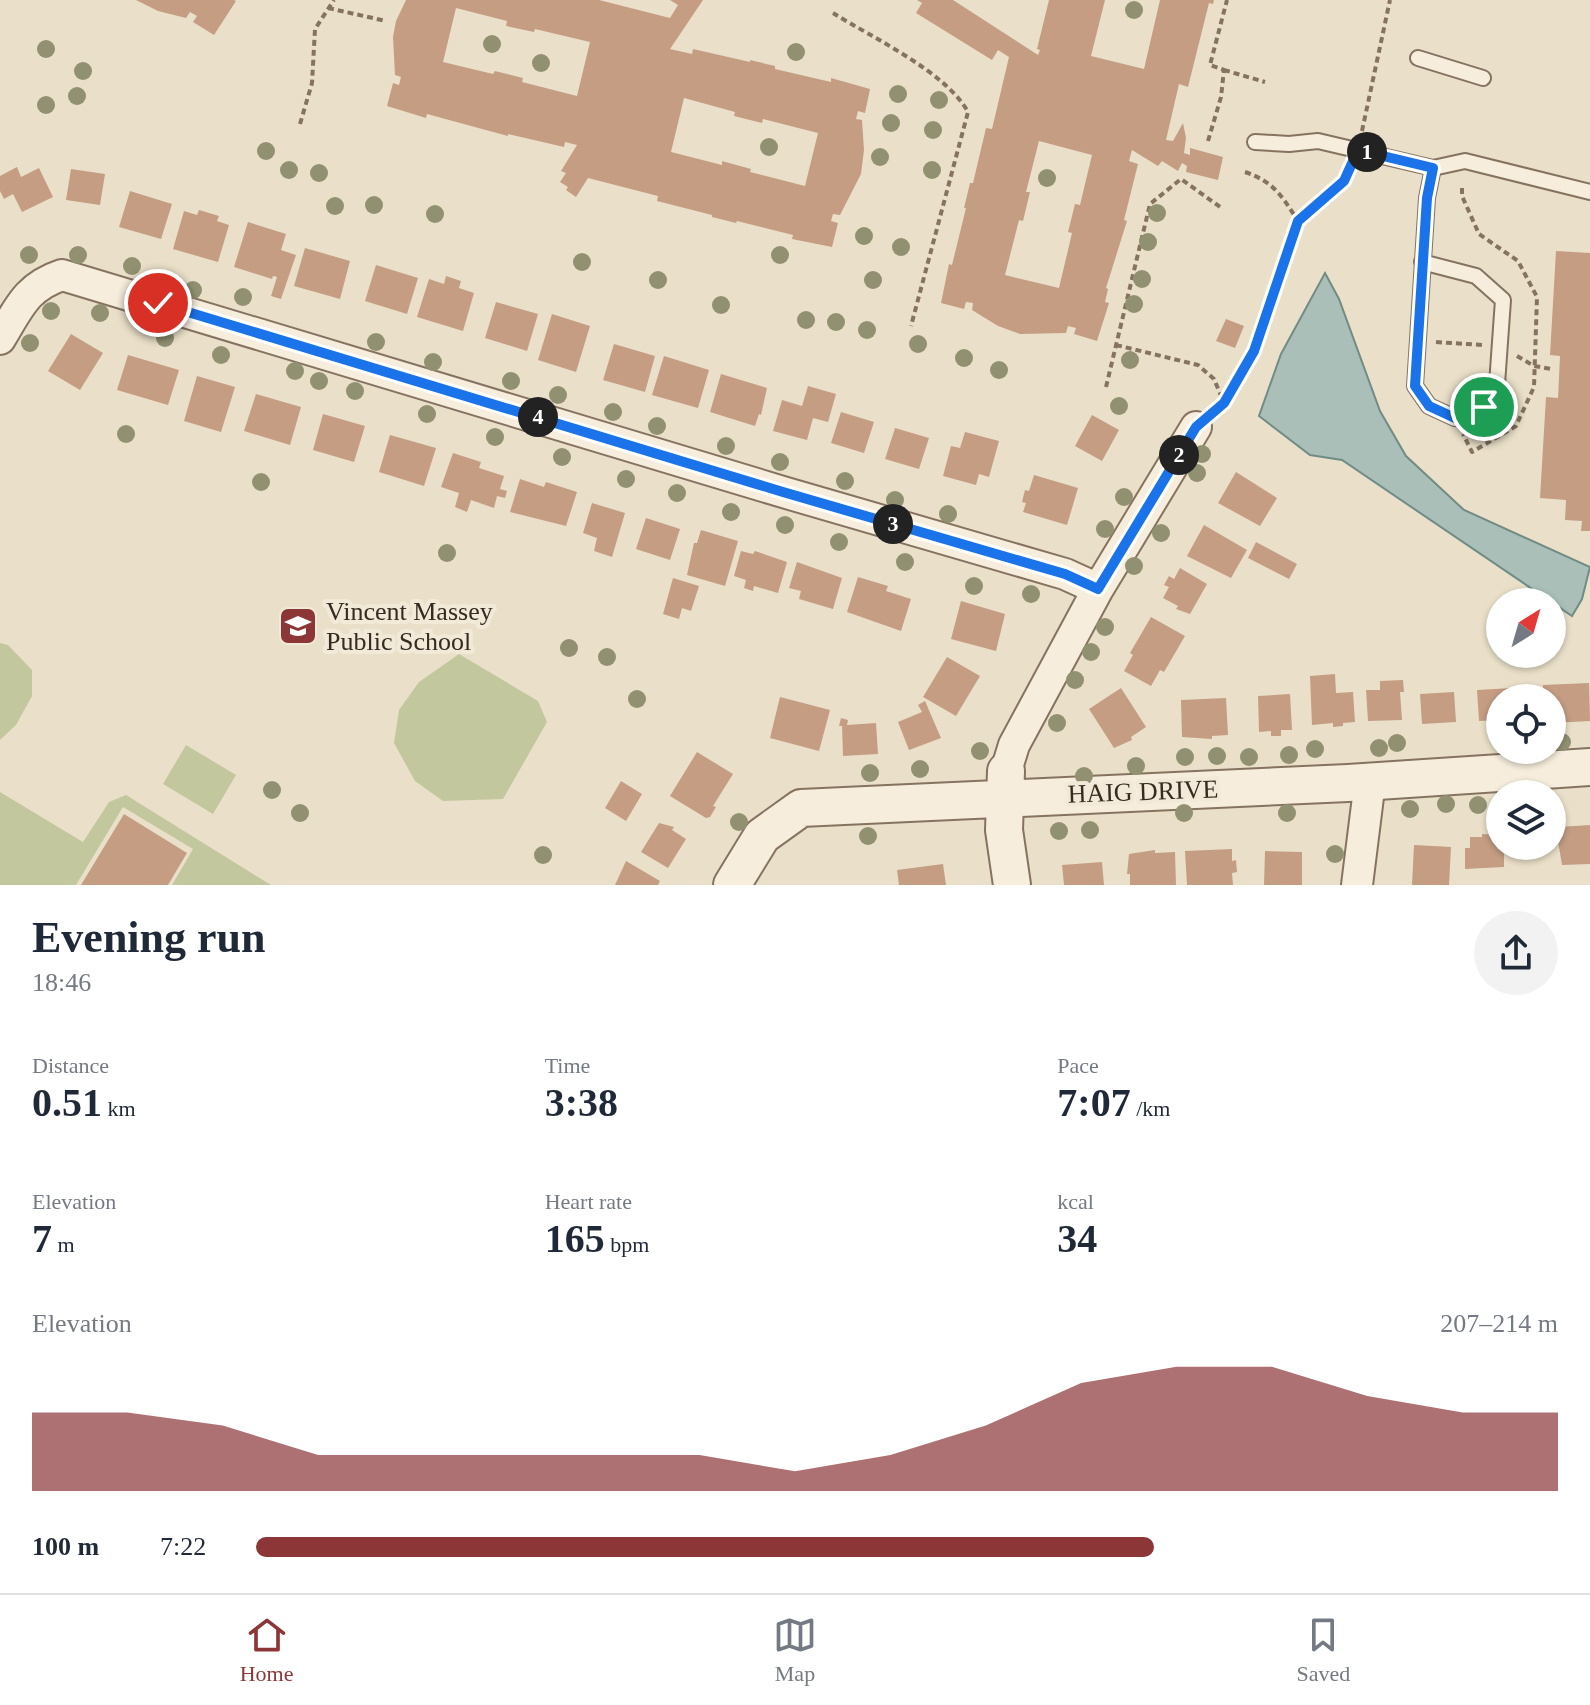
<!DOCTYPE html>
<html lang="en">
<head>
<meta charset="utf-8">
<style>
  :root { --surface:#fff; --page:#f2f2f3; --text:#1f2937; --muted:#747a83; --line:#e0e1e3; --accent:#8d3638 }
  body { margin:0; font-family:"Times New Roman",serif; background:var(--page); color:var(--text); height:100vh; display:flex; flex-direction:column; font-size:30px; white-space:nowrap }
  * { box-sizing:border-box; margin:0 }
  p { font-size:26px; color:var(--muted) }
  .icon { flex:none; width:44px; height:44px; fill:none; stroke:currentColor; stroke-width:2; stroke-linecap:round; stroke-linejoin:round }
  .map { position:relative; height:885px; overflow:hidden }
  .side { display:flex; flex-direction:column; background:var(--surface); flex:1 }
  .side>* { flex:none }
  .needle { width:52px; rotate:37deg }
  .fabs { position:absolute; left:1486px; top:588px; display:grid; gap:16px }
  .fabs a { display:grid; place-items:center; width:80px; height:80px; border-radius:50%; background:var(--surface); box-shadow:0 2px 6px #0004; font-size:40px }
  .pin { position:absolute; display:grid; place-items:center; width:68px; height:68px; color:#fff; margin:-34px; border:4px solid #fff; border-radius:50%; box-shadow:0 2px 8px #0007 }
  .km { position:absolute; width:40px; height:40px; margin:-20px; border-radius:50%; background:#222; color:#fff; font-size:22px; line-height:40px; text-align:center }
  .round { display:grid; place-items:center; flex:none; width:84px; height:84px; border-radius:42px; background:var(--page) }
  .summary { display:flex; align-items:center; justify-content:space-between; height:136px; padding:0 32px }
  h1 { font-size:44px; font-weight:800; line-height:60px }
  .figures { display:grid; grid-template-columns:repeat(3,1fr); gap:12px; height:136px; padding:8px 32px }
  .figures div { display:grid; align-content:center }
  .figures b { font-size:40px; font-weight:800 }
  .figures small { font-size:22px; font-weight:400 }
  .figures p { font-size:22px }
  .chart { height:224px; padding:16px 32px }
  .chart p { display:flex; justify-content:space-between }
  .chart svg { width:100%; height:144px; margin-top:8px; fill:var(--accent); opacity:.7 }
  ul { padding:0 32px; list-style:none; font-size:26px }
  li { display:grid; grid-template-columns:128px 96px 1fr; align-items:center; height:60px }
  li i { height:20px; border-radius:10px; background:var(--accent) }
  .menu { display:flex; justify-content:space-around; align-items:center; height:112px; border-top:2px solid var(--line); background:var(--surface); font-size:22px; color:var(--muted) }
  .menu a { display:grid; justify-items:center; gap:4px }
  .menu .on { color:var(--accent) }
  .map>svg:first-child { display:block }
</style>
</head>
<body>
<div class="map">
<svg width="1590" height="885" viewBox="0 0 1590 885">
  <rect width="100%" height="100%" fill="#eae0c9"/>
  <path fill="#c3c79e" d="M0 643 8 645 32 670V696L16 725 0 740Z
    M459 654 538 701 547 722 503 799 443 801 415 781 394 743 399 710 419 682Z
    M186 745 236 775 213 814 163 784Z
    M0 792 83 842 109 802 126 795 271 885H172L193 849 123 807 76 885H0Z"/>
  <path fill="#a9bfb8" stroke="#718c85" stroke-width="2" d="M1325 273 1339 299 1380 411 1406 456 1464 510 1590 567 1582 599 1572 616 1342 460 1310 455 1259 416 1281 354Z"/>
  <path fill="#c49d83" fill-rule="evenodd" d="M136 0H234L236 1 214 35 193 22 197 16 190 12 186 18 158 11Z
    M406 0H599L670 18 678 5 670 0H703L670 49 692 54 693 49 750 62V60L775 66V69L831 82V78L870 89 865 113 858 111 856 119 862 120 864 150 861 174 840 215 833 214 831 221 838 223 832 247 792 239 793 235 737 221 736 223 712 217V215L657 201 658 196 588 178 576 197 566 190 568 187 560 182 566 173 561 171 577 145 565 142 564 147 508 134V136L427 114 426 118 387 106 393 83 399 85 401 77 395 75 393 37 396 21ZM456 8 507 21 506 26 534 32 535 29 590 42 577 96 522 82 523 78 495 71 493 74 443 62ZM684 98 735 112 734 116 762 123 763 119 818 133 805 186 750 172 751 169 722 161V165L671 152Z
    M917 0H953L1038 55 1040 50 1037 49 1049 0H1105L1091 56 1144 69 1160 0H1214L1213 4 1209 3 1188 87 1179 84 1166 140 1173 141 1183 123 1186 138 1184 153 1190 155V148L1223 157 1218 180 1186 172 1187 166 1182 163 1178 171 1162 161 1158 166 1132 150 1129 161 1138 164 1124 220 1127 221 1106 288 1108 289 1105 302 1109 303 1097 341 1074 334 1076 328 1068 326 1066 333 1020 334 998 326 972 310 973 303 966 302 964 309 941 303 949 264 952 265 966 208H964L970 183H973L986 128 992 129 1009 57 998 50 992 60 916 13 922 3ZM1039 141 1092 155 1080 205 1075 204 1068 232 1072 233 1059 288 1005 275 1019 220 1023 221 1030 192H1026Z
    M17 167 21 177 39 168 53 197 22 212 13 194 4 199 0 191V176Z
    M71 169 105 174 100 205 66 200Z
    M130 191 172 204 161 239 119 227Z
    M199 210 219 216 217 221 229 225 218 262 173 249 184 211 197 215Z
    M248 222 286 234 281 250 296 255 281 299 271 296 277 277 273 276 272 279 234 267Z
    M305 248 350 261 340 299 294 286Z
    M1556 251 1590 253V531H1581L1582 521 1565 520 1566 500 1540 498 1546 397 1558 398 1560 356 1550 355Z
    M376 265 418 278 407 314 365 301Z
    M446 276 461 281 459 288 474 293 463 331 417 317 429 279 444 284Z
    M496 302 538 314 527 351 485 338Z
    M552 314 590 326 576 372 538 360Z
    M1226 319 1244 326 1235 348 1216 341Z
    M71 334 103 353 80 390 48 371Z
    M614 344 655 356 645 392 603 380Z
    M128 355 179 370 168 405 117 390Z
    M664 356 709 370 698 408 652 395Z
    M721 374 767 388 761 415 759 414 755 426 710 412Z
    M197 376 235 387 221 432 184 421Z
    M808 386 836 394 828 422 813 418 807 440 773 431 782 400 802 406Z
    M256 394 301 407 290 445 244 431Z
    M841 412 874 422 864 453 831 443Z
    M323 414 365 426 354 462 313 450Z
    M1092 415 1119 430 1102 461 1075 446Z
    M895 428 929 438 919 469 885 459Z
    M965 432 999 441 989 477 979 474 976 485 943 476 951 446 960 448Z
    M390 435 436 448 424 486 379 472Z
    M453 453 481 462 479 468 504 476 500 489 507 491 505 498 497 496 494 508 471 500 467 512 455 507 459 493 441 487Z
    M1236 472 1277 498 1260 526 1218 503Z
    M1034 475 1078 488 1067 525 1023 512 1026 503 1022 502 1025 490 1029 491Z
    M520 479 544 487 546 482 577 492 566 526 510 512Z
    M592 503 625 513 612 557 594 551 597 538 583 533Z
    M646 518 680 529 670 560 636 549Z
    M1204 525 1247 550 1231 578 1187 556Z
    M701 530 738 541 725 586 687 575 694 543H697Z
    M1256 542 1297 564 1289 579 1248 558Z
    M741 551 753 554 755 551 787 562 778 593 754 586 753 591 744 588 746 580 734 576Z
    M797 562 842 578 833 609 799 599 801 591 789 588Z
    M1180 568 1207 584 1190 614 1176 609 1178 606 1163 598 1169 587 1164 585 1169 576 1174 579Z
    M858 577 888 586 886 591 911 599 901 631 847 612Z
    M673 578 699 586 691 611 682 608 679 619 663 614Z
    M961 601 1005 614 996 651 951 639Z
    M1151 617 1185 636 1164 672 1160 670 1151 686 1124 671 1133 655 1130 653Z
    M947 657 980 676 956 716 923 697Z
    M1335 674 1336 693 1353 692 1355 722 1343 723V726L1333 727V723L1312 725 1310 676Z
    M1403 680 1404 692H1400L1402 720 1368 721 1366 690H1380V681Z
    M1589 683 1590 721 1552 723V698H1543V685Z
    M1121 688 1146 727 1131 737 1132 740 1114 748 1089 709Z
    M1512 688 1513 698H1500V720L1479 721 1477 690Z
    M1454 692 1456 722 1422 724 1420 694Z
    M1290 694 1292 730H1281V736H1271V731L1259 732 1258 696Z
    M780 697 830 710 819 751 770 738Z
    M1226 698 1228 735 1212 736V739L1182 737 1181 700Z
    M925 701 941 738 909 750 898 722 922 712 918 705Z
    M841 718 848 720 847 725 876 723 878 754 843 756 842 726H839Z
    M697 752 733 774 713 806 716 807 710 817 706 818 670 796Z
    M621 781 642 794 626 821 605 808Z
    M124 814 187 853 168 885H81Z
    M659 823 674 827 672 830 686 839 668 868 641 852Z
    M1590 825V864L1562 865 1557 835 1560 836 1559 827Z
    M1482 834 1500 835V846H1504V867L1465 869V848H1470V837H1482Z
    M1414 845 1451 847 1449 885H1412Z
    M1232 849V861L1236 860 1237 872 1232 873 1233 885H1187L1185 851Z
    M1155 850V853L1175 852 1176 885H1130V874H1127L1129 854Z
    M1265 851 1302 852V885H1264Z
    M626 861 660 881 658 885H615Z
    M1102 862 1104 885H1064L1062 865Z
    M943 864 946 885H899L897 870Z"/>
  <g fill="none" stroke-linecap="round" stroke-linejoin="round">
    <defs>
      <path id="service" d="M1418 58 1483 78
        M1255 142 1289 144 1318 141 1433 168 1465 161 1590 192
        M1422 262 1476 276 1503 300 1497 384 1484 407 1455 418 1429 406 1415 386 1427 198 1433 168"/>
      <path id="minor" d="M0 339C19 308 26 287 62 275L783 492 1065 574 1098 589
        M1006 771 1014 745 1098 589 1196 427
        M1357 885 1370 781"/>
      <path id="tertiary" d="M1006 771 1004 830 1012 885
        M732 885 762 836 801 808 1348 783 1590 767"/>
    </defs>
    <use href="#service" stroke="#857360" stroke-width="18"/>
    <use href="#minor" stroke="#857360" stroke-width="34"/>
    <use href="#tertiary" stroke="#857360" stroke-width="40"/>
    <path stroke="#857360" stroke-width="4" stroke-dasharray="6 4" stroke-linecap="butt" d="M328 8 386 21
      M833 13C873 38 946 72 968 112L911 326
      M1224 70 1265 82
      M300 124 312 83 315 29 334 0
      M1362 131 1390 0
      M1208 141 1221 97 1224 70 1210 65 1227 0
      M1245 172C1274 182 1282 196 1298 221
      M1462 188V196L1479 234 1518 261 1537 297 1534 387 1516 426 1472 452 1463 434
      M1436 342 1483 345
      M1116 345 1198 365 1214 379 1224 403
      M1517 356 1534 366 1551 369
      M1106 387 1150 204 1181 179 1223 209
      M1215 411 1224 403 1254 351 1298 221 1344 181 1351 166"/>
    <use href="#service" stroke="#f6eddc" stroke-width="14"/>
    <use href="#minor" stroke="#f6eddc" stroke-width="30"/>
    <use href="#tertiary" stroke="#f6eddc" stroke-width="36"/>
  </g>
  <g fill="#919172">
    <circle cx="1134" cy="10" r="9"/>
    <circle cx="492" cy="44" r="9"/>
    <circle cx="46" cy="49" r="9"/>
    <circle cx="796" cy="52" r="9"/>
    <circle cx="541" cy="63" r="9"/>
    <circle cx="83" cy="71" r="9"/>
    <circle cx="898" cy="94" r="9"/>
    <circle cx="77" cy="96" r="9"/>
    <circle cx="939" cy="100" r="9"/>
    <circle cx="46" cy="105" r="9"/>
    <circle cx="891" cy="123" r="9"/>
    <circle cx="933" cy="130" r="9"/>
    <circle cx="769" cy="147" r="9"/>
    <circle cx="266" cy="151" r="9"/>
    <circle cx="880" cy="157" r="9"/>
    <circle cx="289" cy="170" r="9"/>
    <circle cx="932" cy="170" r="9"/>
    <circle cx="319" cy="173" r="9"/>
    <circle cx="1047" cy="178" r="9"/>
    <circle cx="374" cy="205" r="9"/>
    <circle cx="335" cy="206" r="9"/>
    <circle cx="1157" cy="213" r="9"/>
    <circle cx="435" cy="214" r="9"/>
    <circle cx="864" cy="236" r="9"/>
    <circle cx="1148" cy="242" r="9"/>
    <circle cx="901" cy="247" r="9"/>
    <circle cx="29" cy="255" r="9"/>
    <circle cx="78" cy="255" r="9"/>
    <circle cx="780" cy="255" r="9"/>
    <circle cx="582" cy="262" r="9"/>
    <circle cx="132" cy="266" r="9"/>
    <circle cx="1142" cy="279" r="9"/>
    <circle cx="658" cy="280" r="9"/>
    <circle cx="873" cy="280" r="9"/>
    <circle cx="193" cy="290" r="9"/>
    <circle cx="243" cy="297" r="9"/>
    <circle cx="1134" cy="304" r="9"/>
    <circle cx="721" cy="305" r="9"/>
    <circle cx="51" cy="311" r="9"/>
    <circle cx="100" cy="313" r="9"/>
    <circle cx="806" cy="320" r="9"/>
    <circle cx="836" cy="322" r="9"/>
    <circle cx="867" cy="330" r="9"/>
    <circle cx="165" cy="338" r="9"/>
    <circle cx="376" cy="342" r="9"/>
    <circle cx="30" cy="343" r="9"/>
    <circle cx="918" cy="344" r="9"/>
    <circle cx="221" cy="355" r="9"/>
    <circle cx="964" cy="358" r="9"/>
    <circle cx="1130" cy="360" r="9"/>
    <circle cx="433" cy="362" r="9"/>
    <circle cx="999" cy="370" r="9"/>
    <circle cx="295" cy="371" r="9"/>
    <circle cx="319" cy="381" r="9"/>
    <circle cx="511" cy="381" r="9"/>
    <circle cx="355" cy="391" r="9"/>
    <circle cx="558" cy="395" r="9"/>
    <circle cx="1119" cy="406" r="9"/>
    <circle cx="613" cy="412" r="9"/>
    <circle cx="427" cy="414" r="9"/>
    <circle cx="657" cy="426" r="9"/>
    <circle cx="126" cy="434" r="9"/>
    <circle cx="495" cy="437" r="9"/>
    <circle cx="726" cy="446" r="9"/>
    <circle cx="1202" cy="454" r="9"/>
    <circle cx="562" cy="457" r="9"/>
    <circle cx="780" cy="462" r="9"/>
    <circle cx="1197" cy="473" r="9"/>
    <circle cx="626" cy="479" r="9"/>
    <circle cx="845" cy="481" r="9"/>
    <circle cx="261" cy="482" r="9"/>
    <circle cx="677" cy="493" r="9"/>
    <circle cx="1124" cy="497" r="9"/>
    <circle cx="895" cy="500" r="9"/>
    <circle cx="731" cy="512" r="9"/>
    <circle cx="948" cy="514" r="9"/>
    <circle cx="785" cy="525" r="9"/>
    <circle cx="1105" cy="529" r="9"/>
    <circle cx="1161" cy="533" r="9"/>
    <circle cx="839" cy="542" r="9"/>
    <circle cx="447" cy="553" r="9"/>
    <circle cx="905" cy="562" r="9"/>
    <circle cx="1134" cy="566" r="9"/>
    <circle cx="974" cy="586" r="9"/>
    <circle cx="1031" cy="594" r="9"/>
    <circle cx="1105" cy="627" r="9"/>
    <circle cx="569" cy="648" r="9"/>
    <circle cx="1091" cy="652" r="9"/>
    <circle cx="607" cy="657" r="9"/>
    <circle cx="1075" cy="680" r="9"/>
    <circle cx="637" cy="699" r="9"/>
    <circle cx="1057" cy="723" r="9"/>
    <circle cx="1562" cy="742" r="9"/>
    <circle cx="1397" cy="743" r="9"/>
    <circle cx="1379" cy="748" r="9"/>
    <circle cx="1315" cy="749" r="9"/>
    <circle cx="980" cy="751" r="9"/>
    <circle cx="1289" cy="755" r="9"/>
    <circle cx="1217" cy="756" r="9"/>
    <circle cx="1185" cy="757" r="9"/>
    <circle cx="1249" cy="757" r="9"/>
    <circle cx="1136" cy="766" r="9"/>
    <circle cx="920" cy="769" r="9"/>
    <circle cx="870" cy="773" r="9"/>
    <circle cx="1084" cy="776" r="9"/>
    <circle cx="272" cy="790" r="9"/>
    <circle cx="1446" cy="804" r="9"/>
    <circle cx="1478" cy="805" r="9"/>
    <circle cx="1410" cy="809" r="9"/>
    <circle cx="300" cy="813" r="9"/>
    <circle cx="1184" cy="813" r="9"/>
    <circle cx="1287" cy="813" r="9"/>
    <circle cx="739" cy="822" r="9"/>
    <circle cx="1090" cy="830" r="9"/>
    <circle cx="1059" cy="831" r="9"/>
    <circle cx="868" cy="836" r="9"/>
    <circle cx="1335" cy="854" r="9"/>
    <circle cx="543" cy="855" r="9"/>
  </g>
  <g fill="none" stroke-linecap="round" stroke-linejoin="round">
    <defs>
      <path id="route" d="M158 303 783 492 1065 574 1098 589 1196 427 1224 403 1254 351 1298 221 1344 181 1358 150 1433 168 1427 198 1415 386 1429 406 1455 418 1484 407"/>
    </defs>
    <use href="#route" stroke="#fff" stroke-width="16"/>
    <use href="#route" stroke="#1a73e8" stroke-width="10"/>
  </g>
  <defs>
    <symbol id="school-square" viewBox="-11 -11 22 22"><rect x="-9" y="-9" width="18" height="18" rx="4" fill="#8d3638" stroke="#f2ead8"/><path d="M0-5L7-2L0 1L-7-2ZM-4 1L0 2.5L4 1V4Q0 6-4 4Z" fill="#fff"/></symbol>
  </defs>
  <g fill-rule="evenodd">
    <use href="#school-square" x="276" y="604" width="44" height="44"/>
  </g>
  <g text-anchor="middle" stroke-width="8" stroke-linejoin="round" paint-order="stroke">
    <g font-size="26" fill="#372b21" stroke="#f2ead8" text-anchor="start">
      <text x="326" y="620">Vincent Massey<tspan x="326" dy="30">Public School</tspan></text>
    </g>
    <g font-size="26" fill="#372b21" stroke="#f2ead8">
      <text transform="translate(1143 791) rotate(-2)" y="9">HAIG DRIVE</text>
    </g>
  </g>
</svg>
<div class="fabs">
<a><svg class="needle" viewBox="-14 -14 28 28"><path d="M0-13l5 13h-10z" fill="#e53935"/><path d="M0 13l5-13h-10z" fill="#747a83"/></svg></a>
<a><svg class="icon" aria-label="locate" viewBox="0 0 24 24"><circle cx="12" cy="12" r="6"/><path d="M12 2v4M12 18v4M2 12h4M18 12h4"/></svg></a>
<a><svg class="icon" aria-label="layers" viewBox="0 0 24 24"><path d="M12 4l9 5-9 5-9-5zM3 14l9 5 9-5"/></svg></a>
</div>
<div class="pin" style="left:1484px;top:407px;background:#1e9e55"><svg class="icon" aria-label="arrive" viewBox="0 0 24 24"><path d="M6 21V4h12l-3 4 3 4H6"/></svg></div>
<div class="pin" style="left:158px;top:303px;background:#d93025"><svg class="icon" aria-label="check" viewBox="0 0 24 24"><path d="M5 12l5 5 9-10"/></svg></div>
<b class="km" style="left:1367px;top:152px">1</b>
<b class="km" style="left:1179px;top:455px">2</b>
<b class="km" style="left:893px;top:524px">3</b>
<b class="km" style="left:538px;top:417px">4</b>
</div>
<section class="side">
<div class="summary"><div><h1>Evening run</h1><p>18:46</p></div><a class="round"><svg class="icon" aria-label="share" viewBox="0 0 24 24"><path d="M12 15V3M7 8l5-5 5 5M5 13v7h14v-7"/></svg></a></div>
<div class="figures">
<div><p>Distance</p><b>0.51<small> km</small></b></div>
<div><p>Time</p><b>3:38</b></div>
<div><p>Pace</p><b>7:07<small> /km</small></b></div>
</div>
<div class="figures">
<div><p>Elevation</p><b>7<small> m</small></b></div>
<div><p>Heart rate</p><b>165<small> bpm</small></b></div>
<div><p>kcal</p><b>34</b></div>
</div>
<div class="chart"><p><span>Elevation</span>207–214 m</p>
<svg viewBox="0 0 160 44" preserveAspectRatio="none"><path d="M0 44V20L10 20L20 24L30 33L40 33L50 33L60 33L70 33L80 38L90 33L100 24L110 11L120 6L130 6L140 15L150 20L160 20V44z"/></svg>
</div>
<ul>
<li><b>100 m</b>7:22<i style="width:69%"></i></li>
</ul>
</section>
<nav class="menu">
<a class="on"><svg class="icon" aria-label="home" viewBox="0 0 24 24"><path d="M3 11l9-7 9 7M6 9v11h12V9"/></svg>Home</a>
<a><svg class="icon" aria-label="map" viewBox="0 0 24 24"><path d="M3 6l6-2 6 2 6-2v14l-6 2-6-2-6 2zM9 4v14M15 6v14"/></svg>Map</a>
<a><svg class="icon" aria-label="saved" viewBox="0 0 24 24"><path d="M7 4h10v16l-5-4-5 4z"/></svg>Saved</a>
</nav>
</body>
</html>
